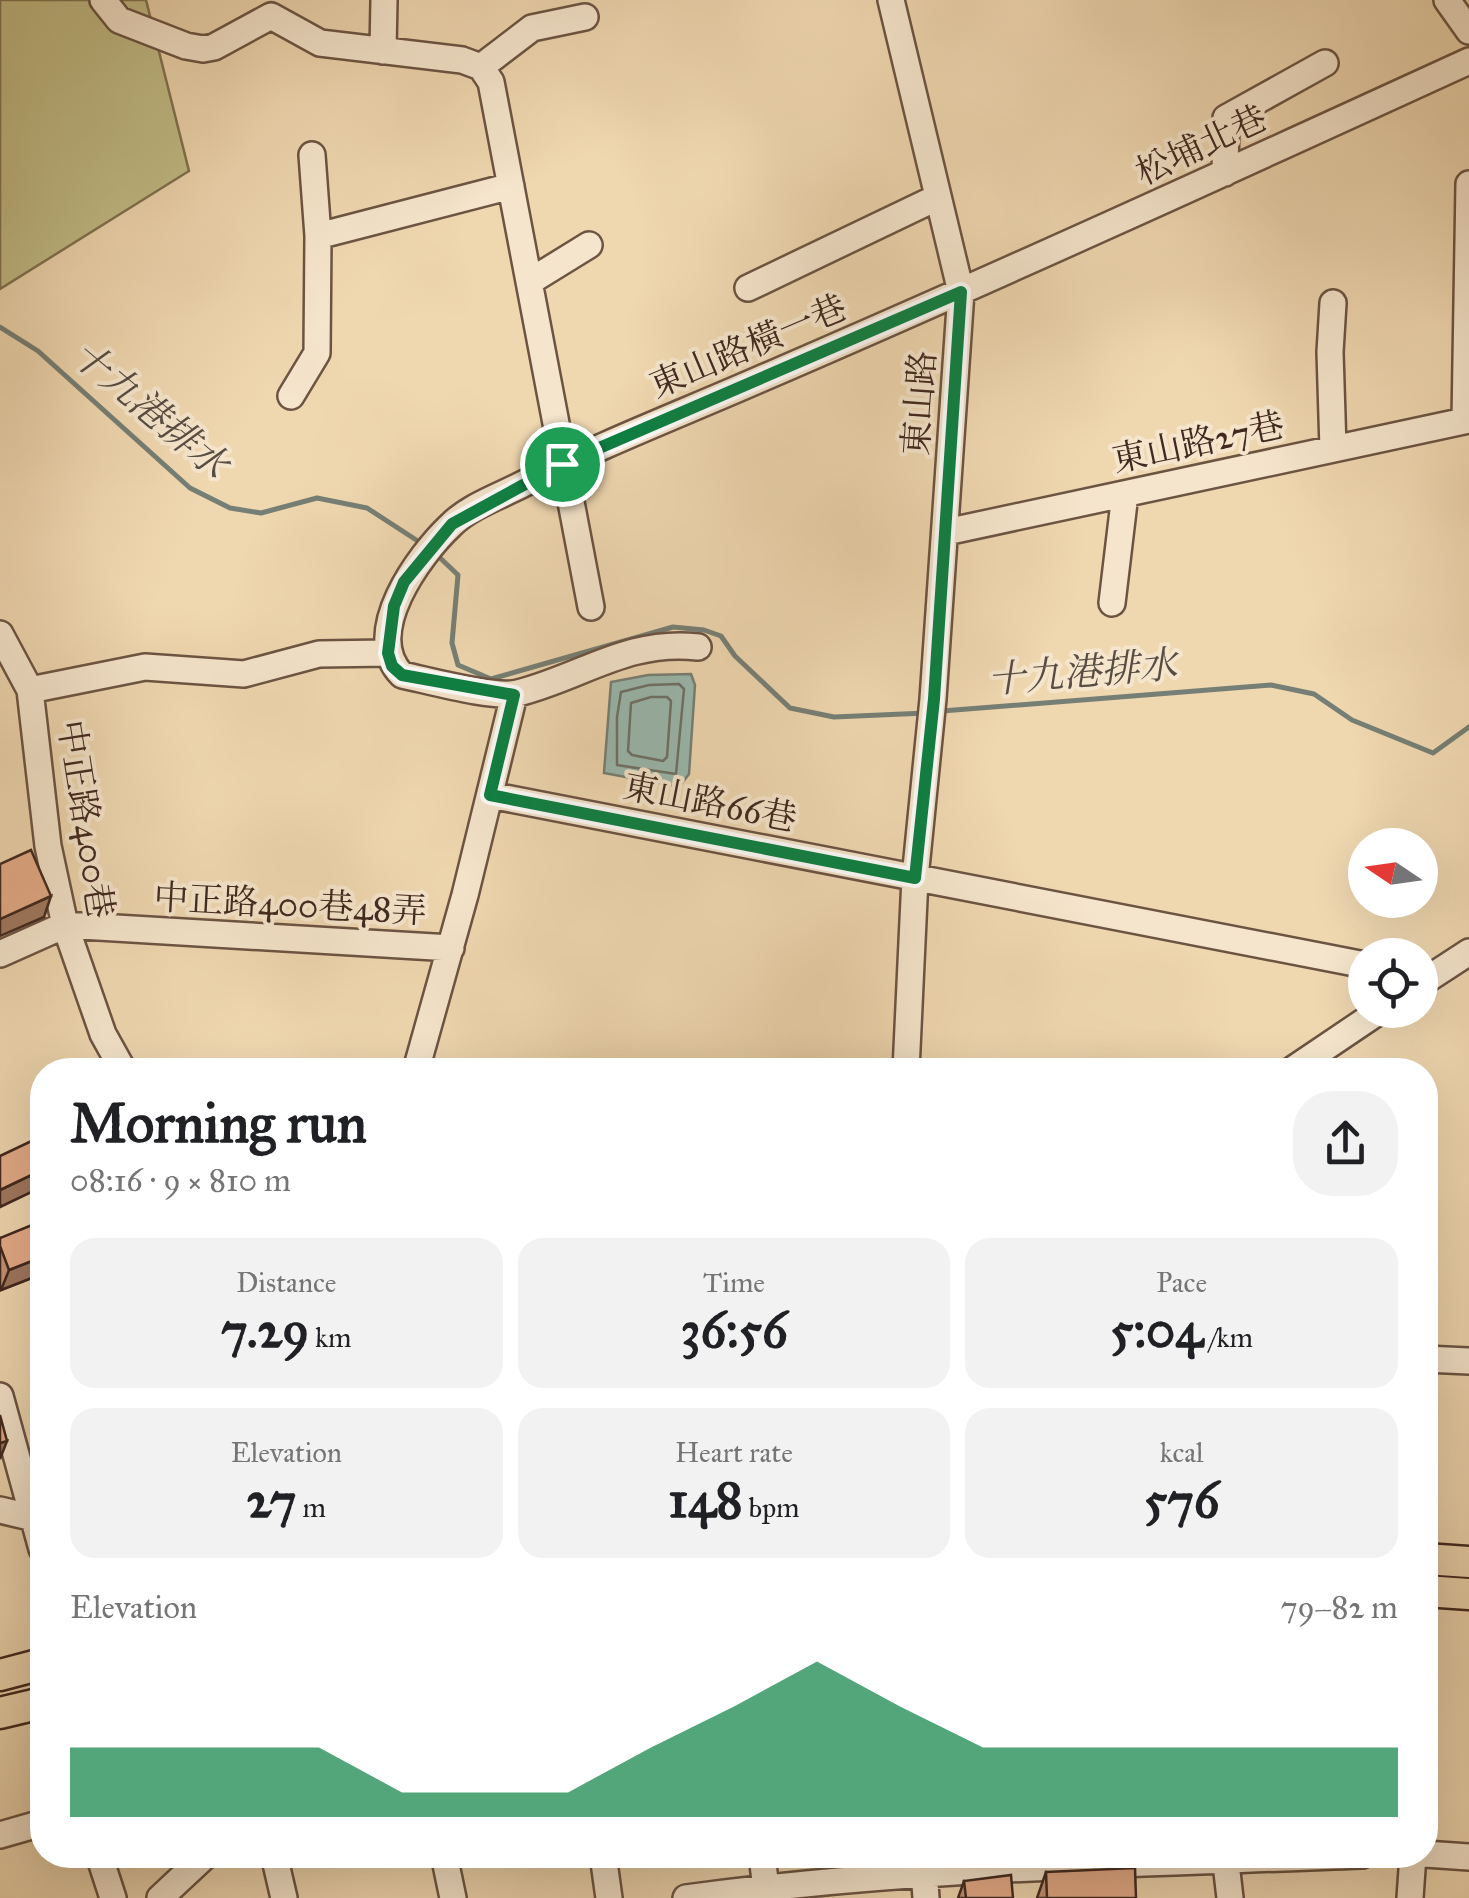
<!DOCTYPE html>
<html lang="en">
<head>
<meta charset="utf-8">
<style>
  :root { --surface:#fff; --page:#f2f2f2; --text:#202124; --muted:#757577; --accent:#0b8043 }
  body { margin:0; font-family:"IM FELL Great Primer","Noto Serif TC",serif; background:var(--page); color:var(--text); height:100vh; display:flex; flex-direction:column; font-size:38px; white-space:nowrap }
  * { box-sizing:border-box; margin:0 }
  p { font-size:32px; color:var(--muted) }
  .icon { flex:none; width:55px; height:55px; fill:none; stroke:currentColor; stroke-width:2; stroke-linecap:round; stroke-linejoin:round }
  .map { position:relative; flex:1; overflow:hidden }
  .side { position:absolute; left:30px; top:1058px; width:1408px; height:810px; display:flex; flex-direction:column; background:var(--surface); border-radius:40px; box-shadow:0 10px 40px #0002 }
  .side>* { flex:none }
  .needle { width:65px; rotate:283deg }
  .buttons { position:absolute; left:1348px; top:828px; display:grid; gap:20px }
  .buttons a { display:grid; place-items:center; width:90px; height:90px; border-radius:50%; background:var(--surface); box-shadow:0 10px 40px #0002; font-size:50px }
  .pin { position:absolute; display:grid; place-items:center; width:85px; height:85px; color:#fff; margin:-42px; border:5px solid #fff; border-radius:50%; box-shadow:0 2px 10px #0007 }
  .round { display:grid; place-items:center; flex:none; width:105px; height:105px; border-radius:40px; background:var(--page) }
  .overview { display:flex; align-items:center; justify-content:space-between; height:170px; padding:0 40px }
  h1 { font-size:55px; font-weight:700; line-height:75px }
  .metrics { display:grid; grid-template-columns:repeat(3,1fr); gap:15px; height:170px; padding:10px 40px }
  .metrics div { display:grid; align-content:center; border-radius:25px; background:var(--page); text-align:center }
  .metrics b { font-size:50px; font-weight:700 }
  .metrics small { font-size:28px; font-weight:400 }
  .metrics p { font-size:28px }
  .chart { height:280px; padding:20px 40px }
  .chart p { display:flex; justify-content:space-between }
  .chart svg { width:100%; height:180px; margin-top:10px; fill:var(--accent); opacity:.7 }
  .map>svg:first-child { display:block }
</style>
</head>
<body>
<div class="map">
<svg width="1469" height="1898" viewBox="0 0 1469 1898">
  <rect width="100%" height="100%" fill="#efd7b0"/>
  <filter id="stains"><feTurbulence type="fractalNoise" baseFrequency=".002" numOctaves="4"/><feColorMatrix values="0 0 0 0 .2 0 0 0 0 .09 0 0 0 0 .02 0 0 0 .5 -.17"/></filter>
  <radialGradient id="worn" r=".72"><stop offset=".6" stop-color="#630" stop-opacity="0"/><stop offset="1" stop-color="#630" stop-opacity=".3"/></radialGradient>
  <path fill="#c1bc86" stroke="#817252" stroke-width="2.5" d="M0 0H146L189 171 0 289Z"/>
  <path fill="#9ab9af" stroke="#767f75" stroke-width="2.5" d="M691 674 695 685 689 774 679 787 604 773 611 682 648 675Z"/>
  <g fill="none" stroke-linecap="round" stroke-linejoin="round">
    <path stroke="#6e7167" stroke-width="2.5" d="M679 684 684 689 676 774 617 765V717L621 692 649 685Z
      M651 697H667L671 701 667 757 663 761 632 755 628 751 631 703Z"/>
    <path stroke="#767f75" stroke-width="5" d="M0 327 38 351 190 488 230 508 261 513 317 498 367 508 424 545
      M436 554 458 575 452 643 458 665 491 679 673 627 704 630 721 636 735 656 790 708 834 717 926 713
      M942 711 1271 685 1314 694 1352 720 1433 753 1469 727"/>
    <defs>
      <path id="minor" d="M103 0 119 20 186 46 203 49 214 47 271 16 320 43 462 60 481 67 491 82 591 607
        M891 0 961 292 933 699 915 878 906 1070
        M1447 0 1469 31
        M383 51 384 0
        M481 67 532 28 585 17
        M1225 173 1226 118 1325 63
        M318 236 511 186
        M529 282 589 245
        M748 288 936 198
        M1333 303 1330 352 1333 449
        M291 396 317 353 318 236 312 155
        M1465 420 1469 184
        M946 532 1469 420
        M1112 603 1125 494
        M0 634 30 690 48 846 65 925 103 1034 123 1070
        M698 647C627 639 582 677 518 693 495 699 427 680 402 675 361 634 419 555 451 525 470 506 500 496 523 484 600 445 680 414 758 380 997 277 1233 169 1469 61
        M30 690 145 667 244 674 319 654 388 653
        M490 795 1365 965
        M0 954 65 925 451 948
        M1420 984 1469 952
        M416 1070 465 895 514 695
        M1292 1070 1381 1010
        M1425 1359 1469 1361
        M0 1396 42 1549
        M0 1510 34 1518
        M0 1835 42 1823
        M1425 1854 1469 1857
        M99 1855 113 1898
        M274 1855 284 1898
        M444 1855 453 1898
        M603 1855 609 1898
        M762 1855 767 1898
        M923 1855 926 1898
        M1225 1855 1230 1898
        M160 1898 206 1855
        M686 1898C909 1867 1137 1864 1362 1855
        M1410 1898 1413 1855"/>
      <path id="major" d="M1425 1559 1469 1562
        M1425 1591 1469 1594
        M0 1675 42 1664
        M0 1713 42 1703"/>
    </defs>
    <use href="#minor" stroke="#6c5443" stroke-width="30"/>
    <use href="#major" stroke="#41291f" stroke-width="35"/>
    <use href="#minor" stroke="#f5e5cc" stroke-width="25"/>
    <use href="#major" stroke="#efd7b0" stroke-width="30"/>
  </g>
  <path fill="#c59476" stroke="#41291f" stroke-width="2.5" d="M0 1238 42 1274 1 1290 0 1286Z
    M1046 1872 1136 1898H1037Z
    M964 1881 1013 1898H958Z"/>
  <path fill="#a07860" stroke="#41291f" stroke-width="2.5" d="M51 896 44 917 0 936V919Z
    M42 1170V1187L0 1207V1190Z
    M42 1257V1274L1 1290 9 1270Z
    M7 1441 0 1459V1443Z"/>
  <path fill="#e5ac89" stroke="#41291f" stroke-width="2.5" d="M31 850 51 896 0 919V864Z
    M42 1136V1170L0 1190V1156Z
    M37 1223 42 1237V1257L9 1270 0 1246V1238Z
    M0 1415 7 1441 0 1443Z
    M1135 1868 1136 1898H1047L1046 1872Z
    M1011 1875 1013 1898H966L964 1881Z"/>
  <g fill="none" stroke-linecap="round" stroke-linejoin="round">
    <defs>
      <path id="route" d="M961 292 934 699 915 878 490 795 514 695 402 675 392 666 388 653 394 606 404 582 452 524 562 464Z"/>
    </defs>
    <use href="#route" stroke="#fff" stroke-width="20"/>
    <use href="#route" stroke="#0b8043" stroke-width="12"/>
  </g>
  <g text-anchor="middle" stroke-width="8" stroke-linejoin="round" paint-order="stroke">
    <g font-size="35" fill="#41291f" stroke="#f5e5cc">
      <text transform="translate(1201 145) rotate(-25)" y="12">松埔北巷</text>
      <text transform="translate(748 346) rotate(-23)" y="12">東山路橫一巷</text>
      <text transform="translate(919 403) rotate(-86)" y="12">東山路</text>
      <text transform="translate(1198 442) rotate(-12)" y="12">東山路27巷</text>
      <text transform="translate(710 802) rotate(11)" y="12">東山路66巷</text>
      <text transform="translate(86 819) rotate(81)" y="12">中正路400巷</text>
      <text transform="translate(290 904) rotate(3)" y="12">中正路400巷48弄</text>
    </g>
    <g font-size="38" font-style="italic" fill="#574d43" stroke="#f5e5cc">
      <text transform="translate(150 409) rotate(40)" y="13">十九港排水</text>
      <text transform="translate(1082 672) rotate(-5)" y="13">十九港排水</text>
    </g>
  </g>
  <rect width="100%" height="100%" filter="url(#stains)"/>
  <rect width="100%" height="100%" fill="url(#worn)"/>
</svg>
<div class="buttons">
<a><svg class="needle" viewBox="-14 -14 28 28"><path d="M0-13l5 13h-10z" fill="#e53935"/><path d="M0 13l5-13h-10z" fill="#757577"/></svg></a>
<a><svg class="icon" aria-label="locate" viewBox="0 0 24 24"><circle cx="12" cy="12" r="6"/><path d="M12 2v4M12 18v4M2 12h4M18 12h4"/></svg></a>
</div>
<div class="pin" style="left:562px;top:464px;background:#1e9e55"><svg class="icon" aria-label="arrive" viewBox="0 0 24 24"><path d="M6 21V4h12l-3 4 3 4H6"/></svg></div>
<section class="side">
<div class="overview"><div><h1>Morning run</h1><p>08:16 · 9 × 810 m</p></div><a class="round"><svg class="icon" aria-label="share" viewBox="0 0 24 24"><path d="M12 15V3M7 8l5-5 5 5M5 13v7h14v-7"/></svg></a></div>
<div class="metrics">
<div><p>Distance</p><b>7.29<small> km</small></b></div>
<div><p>Time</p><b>36:56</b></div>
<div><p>Pace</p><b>5:04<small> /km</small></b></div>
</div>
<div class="metrics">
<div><p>Elevation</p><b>27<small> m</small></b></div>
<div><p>Heart rate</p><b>148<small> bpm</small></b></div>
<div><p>kcal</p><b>576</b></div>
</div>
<div class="chart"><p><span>Elevation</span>79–82 m</p>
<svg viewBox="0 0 160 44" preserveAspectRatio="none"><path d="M0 44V27L10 27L20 27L30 27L40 38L50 38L60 38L70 27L80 17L90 6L100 17L110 27L120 27L130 27L140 27L150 27L160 27V44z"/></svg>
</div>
</section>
</div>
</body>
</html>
